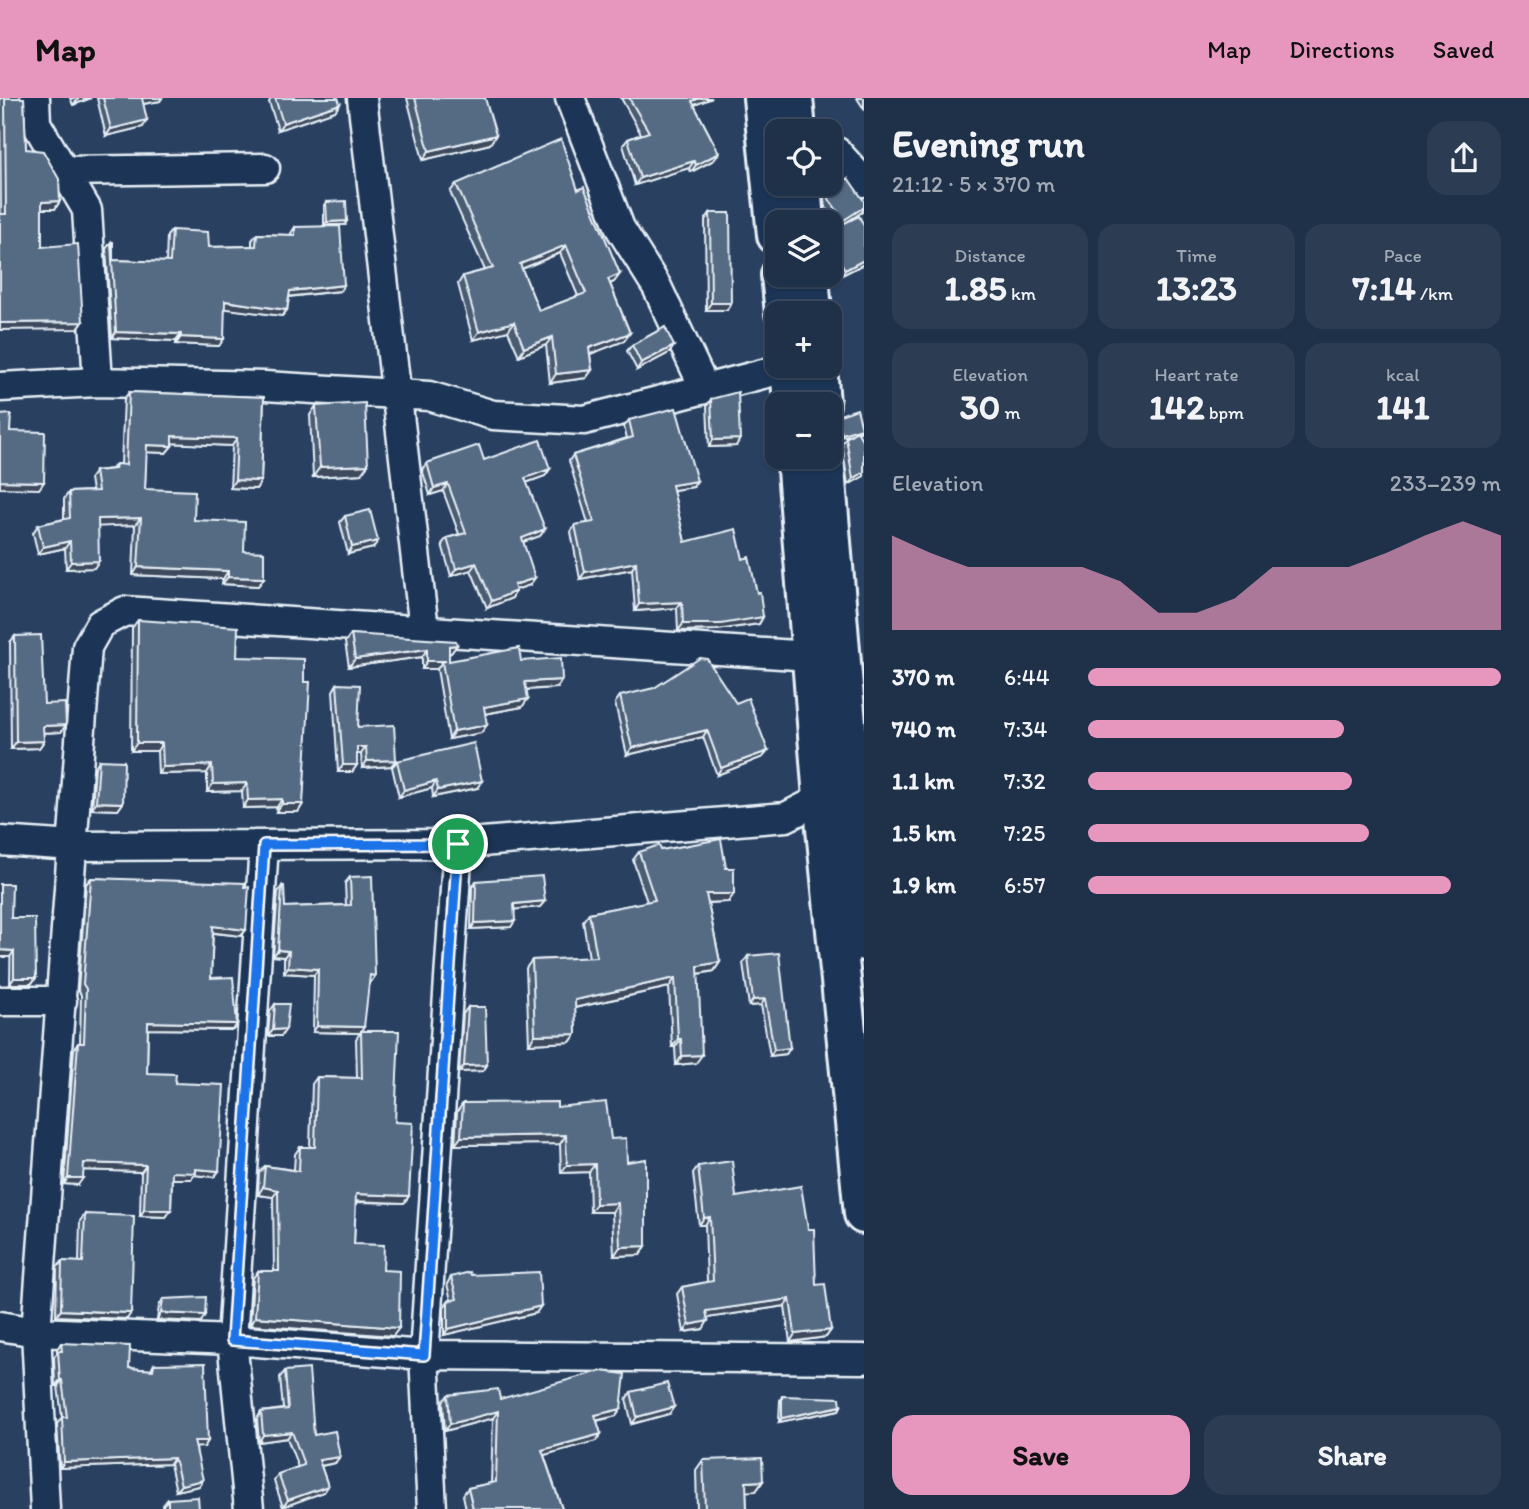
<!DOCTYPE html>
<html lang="en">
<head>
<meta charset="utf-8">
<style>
  :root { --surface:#1f3049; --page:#2c3c53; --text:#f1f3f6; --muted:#a1a9b4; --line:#3c4b61; --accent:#e797bd }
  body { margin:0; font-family:Itim,sans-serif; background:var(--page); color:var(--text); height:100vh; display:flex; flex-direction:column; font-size:26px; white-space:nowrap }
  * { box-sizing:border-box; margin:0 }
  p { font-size:23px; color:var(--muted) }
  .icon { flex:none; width:38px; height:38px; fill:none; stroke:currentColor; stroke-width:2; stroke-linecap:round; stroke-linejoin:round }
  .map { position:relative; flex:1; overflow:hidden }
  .sheet { display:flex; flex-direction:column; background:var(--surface); width:665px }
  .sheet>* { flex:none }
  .fabs { position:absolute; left:765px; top:21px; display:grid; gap:14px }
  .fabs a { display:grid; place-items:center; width:77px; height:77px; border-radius:14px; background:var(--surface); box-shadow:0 2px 5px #0004,0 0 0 2px var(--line); font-size:35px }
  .pin { position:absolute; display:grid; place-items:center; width:60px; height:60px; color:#fff; margin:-30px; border:4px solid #fff; border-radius:50%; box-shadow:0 2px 7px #0007 }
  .round { display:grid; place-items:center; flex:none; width:74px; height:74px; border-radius:21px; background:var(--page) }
  .overview { display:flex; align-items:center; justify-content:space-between; height:119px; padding:0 28px }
  h1 { font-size:38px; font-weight:700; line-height:52px }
  .figures { display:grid; grid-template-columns:repeat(3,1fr); gap:10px; height:119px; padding:7px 28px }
  .figures div { display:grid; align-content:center; border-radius:18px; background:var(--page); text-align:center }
  .figures b { font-size:35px; font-weight:700 }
  .figures small { font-size:19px; font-weight:400 }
  .figures p { font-size:19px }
  .chart { height:196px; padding:14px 28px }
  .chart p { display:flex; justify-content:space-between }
  .chart svg { width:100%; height:126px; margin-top:7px; fill:var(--accent); opacity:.7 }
  .action { display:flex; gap:14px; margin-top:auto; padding:14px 28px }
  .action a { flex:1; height:80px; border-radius:21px; background:var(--accent); color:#111; font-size:28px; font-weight:700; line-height:80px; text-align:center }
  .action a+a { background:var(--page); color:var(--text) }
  ul { padding:0 28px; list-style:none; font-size:23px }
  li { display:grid; grid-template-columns:112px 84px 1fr; align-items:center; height:52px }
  li i { height:18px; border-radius:9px; background:var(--accent) }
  header { display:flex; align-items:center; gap:42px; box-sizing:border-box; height:98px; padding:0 35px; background:var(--accent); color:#111 }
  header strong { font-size:33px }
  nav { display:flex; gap:38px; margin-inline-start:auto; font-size:24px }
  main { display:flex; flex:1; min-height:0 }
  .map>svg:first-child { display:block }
</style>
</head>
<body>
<header>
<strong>Map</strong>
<nav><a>Map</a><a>Directions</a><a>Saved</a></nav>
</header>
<main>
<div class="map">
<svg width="864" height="1411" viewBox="0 0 864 1411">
  <rect width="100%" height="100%" fill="#294061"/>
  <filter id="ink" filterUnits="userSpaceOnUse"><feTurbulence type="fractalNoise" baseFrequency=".0143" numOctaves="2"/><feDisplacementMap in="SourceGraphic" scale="14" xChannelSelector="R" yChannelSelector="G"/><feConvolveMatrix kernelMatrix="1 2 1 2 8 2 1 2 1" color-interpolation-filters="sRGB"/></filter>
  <g filter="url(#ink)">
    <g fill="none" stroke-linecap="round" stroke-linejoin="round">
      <defs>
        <path id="street" d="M35 0 36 25 87 112 98 284
          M362 0 424 531
          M570 0 620 130 657 189 704 289
          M830 53 837 54 864 84
          M64 73 265 70
          M0 289 98 284 265 288 429 298 493 317 584 322 790 269
          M0 743 74 748 458 746 786 719 823 700 838 698
          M0 903H62
          M0 1228 36 1234 232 1242 424 1257 864 1261
          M45 1411 36 1234 87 549 100 526 125 513 811 558
          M249 1411 232 1242 264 747
          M432 1411 424 1257 458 746"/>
        <path id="secondary" d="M763 0 777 137
          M793 0 796 33
          M801 86 804 124
          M781 177 785 215
          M809 177 812 215
          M790 268 793 306
          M817 268 820 306
          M796 359 823 700 864 1116
          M824 359 864 843"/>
      </defs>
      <use href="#street" stroke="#e8f1f8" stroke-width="33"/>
      <use href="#secondary" stroke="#e8f1f8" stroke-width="44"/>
      <use href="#street" stroke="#1d3557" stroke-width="28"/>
      <use href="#secondary" stroke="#1d3557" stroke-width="38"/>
    </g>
    <path fill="#495b71" stroke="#e8f1f8" stroke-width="2" fill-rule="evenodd" d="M0 0H24L26 51 60 103 55 111H42V149L83 224 78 231 1 116Z
      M70 0H91L73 7Z
      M97 0H162L160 3 143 6V29L106 38Z
      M272 0H338L340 6 335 13 278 32 269 4Z
      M407 0H485L490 46 423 62Z
      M621 0H712L694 7 719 55 714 62 691 74 689 70 635 87 623 47 628 41 641 36Z
      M857 0H864V11Z
      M456 86 578 92 620 176 614 184 610 186 630 235 624 243 590 256 592 272 586 280 550 285 546 247 519 258 508 233 473 242 458 186 463 178 485 172 450 94ZM560 155 578 198 539 213 522 171Z
      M829 93 862 114 850 122 864 166 840 178 830 158V132L838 128 825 108 824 100Z
      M326 104 345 127H324V107Z
      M710 115 727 212H706L705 122Z
      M295 129 344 187 340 193 289 199 287 212 282 218 225 210 219 248 176 246V243L112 240 106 151 111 144 113 162 166 164 167 138 172 132 209 149 252 148V142L257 136 290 137Z
      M632 247 674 248 669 255 637 272 627 253Z
      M129 294 264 299 261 383 256 391 230 390 232 348 172 345V348L166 355 146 354 145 391 244 453 264 480 258 488 222 486 223 481 133 477 135 427 98 428 94 470 66 471 65 450 38 456 33 435 38 427 64 421V401L69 394 92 393 90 380 95 373 112 371 116 366H121L124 301Z
      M711 301 736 348 709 349 707 308Z
      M316 308 361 376 313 379 310 317Z
      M837 318 860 334H857L864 378 848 387 842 346 846 340 853 336 840 339 835 321Z
      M629 322 693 389 673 392 685 444 743 461 763 519 759 526 717 532 678 533 677 510 635 513 632 471 580 481 571 434 575 427 588 425 569 363 573 357 627 340 624 329Z
      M484 362 550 371 545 378 526 385 545 431 540 438 523 444 530 487 515 492 512 500 487 510 471 472 451 478 442 446 447 440 459 436 443 393 430 397 422 371 427 365Z
      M345 418 373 450 348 456 340 424Z
      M138 522 304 584 303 706 298 714H276L277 709 243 710 242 693 207 694V675L158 676 157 653H131L132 530Z
      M351 536 457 547 451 555 449 556V563H521L557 590 527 592 522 609 485 616 481 635 449 641 437 571H422V559L349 569 345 544Z
      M15 538 44 606 66 627 61 634 43 635 44 643 39 650 11 651 10 544Z
      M337 586 358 629 396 662 391 668 362 670 361 656H357V667L352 674H338L333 593Z
      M620 598 736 605 768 653 763 659 717 677 703 639 627 657 615 605Z
      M99 662 123 705 118 712 92 711 95 669Z
      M397 663 477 690 433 699 432 690 399 699 392 669Z
      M661 752 728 804 708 805 720 864 714 873 698 876 696 965 676 967 675 949H672L669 889 575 910 576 936 570 944 529 946 526 870 532 862 589 860 583 823 589 815 647 804 633 762 639 754Z
      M350 779 375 878 371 884 369 883 361 933 395 1024 409 1098 404 1105 356 1104 354 1146 383 1172 393 1238 250 1227 253 1180 258 1173H274L273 1099 258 1097 259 1075 265 1068 294 1072 295 1056 300 1049H310L312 986 317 979 357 980 356 941 360 935 313 934 314 877 284 875V859L273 858 278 794 282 788 285 809 346 807 345 785Z
      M91 780 244 789 246 832 241 838 213 835 211 880 237 926 233 932 148 931 147 975 175 985 219 1073 214 1079 194 1077 191 1081H172L171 1112 166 1119 140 1118 141 1074 83 1072 78 1087 64 1086 74 951 78 945H80L81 897 78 892 86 786Z
      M476 783 540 809 515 811 511 829 471 831 472 789Z
      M11 820 36 880 31 886H10Z
      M748 858 790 950 786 956 770 958 761 907 749 908 743 865Z
      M275 906 286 931 281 938H268L270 913Z
      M468 909 487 967 483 973 459 974 463 916Z
      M463 1005 557 1009 611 1041 627 1064 646 1148 640 1157 614 1158 612 1114H590L589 1074 561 1075 560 1046 455 1047 457 1014Z
      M698 1068 736 1099 816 1187 831 1232 826 1239 790 1244 785 1208 707 1220 703 1231 684 1234 677 1196 682 1189 707 1184 705 1127H699L693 1075Z
      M85 1116 127 1221 56 1218 57 1170 62 1163 79 1164 80 1123Z
      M471 1177 536 1215 444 1237V1209L448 1203 451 1202 447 1186 451 1179Z
      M163 1201 201 1224 157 1222 159 1208Z
      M61 1245 129 1270 151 1272 154 1266 208 1343 204 1349H196L199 1388 176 1393 170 1366 60 1370 57 1326 62 1319 58 1288H55L54 1259 57 1255V1251Z
      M285 1273 314 1337 335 1365 321 1368 328 1388 324 1394 283 1409 274 1383 278 1376 298 1369 287 1340 259 1344 257 1321 261 1314 283 1311 280 1279Z
      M631 1294 669 1316 632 1326 626 1301Z
      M448 1297 500 1301 621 1311 616 1318 597 1323 601 1336 596 1343 544 1357 562 1411H466L463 1397 468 1390 491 1385 493 1320 445 1333 443 1304Z
      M782 1298 841 1308 839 1312 779 1324 780 1302Z
      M703 1362 763 1383 756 1393H746L747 1411H697L696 1372Z
      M168 1401 199 1411H163V1407Z"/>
    <path fill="#3c4a5c" stroke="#e8f1f8" stroke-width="2" d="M79 0H91L73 7Z
      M142 0H162L160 3 137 7Z
      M700 0H712L687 10 692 3Z
      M340 6 335 13 278 32 283 25Z
      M147 22 143 29 106 38 111 31Z
      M496 37 490 46 423 62 429 53Z
      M719 55 714 62 691 74 696 67Z
      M694 63 689 70 635 87 640 80Z
      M60 103 55 111H37L42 104Z
      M864 109 862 114 839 129 844 122Z
      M347 123 345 127H324L327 124Z
      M566 147 560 155 514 174 520 166Z
      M864 162V166L840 178 845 172Z
      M620 176 614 184 602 189 608 181Z
      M344 187 340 193 285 199 290 193Z
      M225 203 287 212 282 218 220 210Z
      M711 205H731L727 212H706Z
      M83 224 78 231 0 232V225Z
      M514 224 508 233 473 242 479 234Z
      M116 234 181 236 176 243 112 240Z
      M630 235 624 243 583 259 589 250Z
      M181 239 224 241 219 248 176 246Z
      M552 239 546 247 519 258 524 250Z
      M674 248 669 255 637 272 641 265Z
      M592 272 586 280 550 285 556 276Z
      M862 330 860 334 840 339 842 336Z
      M172 338 237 340 232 348 167 345Z
      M740 341 736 348 709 349 713 342Z
      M147 347 172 348 166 355 141 354Z
      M368 367 361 376 313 379 320 369Z
      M550 371 545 378 520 387 525 380Z
      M864 374V378L848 387 853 381Z
      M235 382 261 383 256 391 230 390Z
      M0 383 44 384 39 391 0 390Z
      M697 383 693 389 667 393 672 387Z
      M448 386 443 393 430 397 434 390Z
      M141 420 135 427 92 429 98 421Z
      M545 431 540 438 517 446 522 440Z
      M70 443 65 450 38 456 43 449Z
      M378 443 373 450 348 456 352 449Z
      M99 463 94 470 66 471 71 464Z
      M636 464 632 471 580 481 585 474Z
      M476 465 471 472 451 478 456 471Z
      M138 469 228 473 223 481 133 477Z
      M228 479 264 480 258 488 222 486Z
      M535 480 530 487 509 494 514 487Z
      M516 493 512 500 487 510 492 503Z
      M682 504 677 510 635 513 639 506Z
      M763 519 759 526 717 532 678 533 683 526Z
      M457 547 451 555 444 556 449 548Z
      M427 551 422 559 349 569 355 561Z
      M427 563H446L442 564 437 571H422Z
      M562 582 557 590 520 592 525 584Z
      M528 601 522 609 478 617 484 609Z
      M66 627 61 634 38 635 43 628Z
      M487 627 481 635 449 641 454 633Z
      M707 632 703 639 627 657 632 650Z
      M44 643 39 650 11 651 16 644Z
      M137 645H162L157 653H131Z
      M357 649H366L361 656H353Z
      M768 653 763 659 717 677 721 670Z
      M396 662 391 668 362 670 367 663Z
      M212 667 207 675 158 676 163 669Z
      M343 667H357L352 674H338Z
      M436 683 432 690 399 699 404 692Z
      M482 683 477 690 433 699 438 692Z
      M247 685 242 693 207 694 213 686Z
      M282 701 277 709 243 710 248 702Z
      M96 704 123 705 118 712 92 711Z
      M282 706H303L298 714H276Z
      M706 796H734L728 804 700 805Z
      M545 803 540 809 510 812 514 806Z
      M515 823 511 829 471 831 475 825Z
      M213 828 246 832 241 838 208 834Z
      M0 852 14 853 10 859H0Z
      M278 852 289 853 284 859 273 858Z
      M720 864 714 873 692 877 698 868Z
      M288 869 318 871 314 877 284 875Z
      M370 877 375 878 371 884 365 883Z
      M14 880H36L31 886H10Z
      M675 880 669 889 569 911 575 902Z
      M765 901 761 907 749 908 753 902Z
      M148 924 237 926 233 932 144 931Z
      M317 928 364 929 360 935 313 934Z
      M286 931 281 938H268L273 932Z
      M576 936 570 944 529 946 535 937Z
      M678 941H681L675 949H672Z
      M790 950 786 956 770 958 774 952Z
      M702 957 696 965 676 967 682 958Z
      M487 967 483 973 459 974 464 968Z
      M566 1037 560 1046 455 1047 461 1039Z
      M84 1065 146 1067 141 1074 79 1072Z
      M595 1066 589 1074 561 1075 567 1067Z
      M196 1071 219 1073 214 1079 194 1077 191 1081H168L172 1074Z
      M68 1080H83L78 1087 64 1086Z
      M263 1089 278 1092 273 1099 258 1097Z
      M356 1096 409 1098 404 1105 351 1103Z
      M618 1105 612 1114H590L596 1106Z
      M144 1112H171L166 1119 140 1118Z
      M710 1119 705 1127H699L704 1120Z
      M646 1148 640 1157 614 1158 620 1149Z
      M790 1201 785 1208 701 1221 706 1213Z
      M541 1208 536 1215 444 1237 448 1231Z
      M61 1212 131 1215 127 1221 56 1218Z
      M161 1215 205 1217 201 1224 157 1222Z
      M255 1219 399 1230 393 1238 250 1227Z
      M708 1223 703 1231 684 1234 689 1227Z
      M831 1232 826 1239 790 1244 795 1236Z
      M60 1282H62L58 1288H55Z
      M841 1308 839 1312 779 1324 782 1320Z
      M674 1309 669 1316 632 1326 637 1319Z
      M621 1311 616 1318 590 1324 595 1317Z
      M498 1313 493 1320 445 1333 450 1326Z
      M292 1334 287 1340 259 1344 263 1337Z
      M601 1336 596 1343 537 1359 542 1352Z
      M194 1343H208L204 1349 190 1350Z
      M340 1359 335 1365 315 1369 319 1362Z
      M174 1360 170 1366 60 1370 64 1364Z
      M203 1382 199 1388 176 1393 181 1387Z
      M763 1383 756 1393 739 1394 746 1384Z
      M328 1388 324 1394 283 1409 288 1402Z"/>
    <path fill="#556a83" stroke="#e8f1f8" stroke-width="2" fill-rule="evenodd" d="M5 0H24L26 51 43 53 59 81 60 103 42 104V149L78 146 83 224 0 225V116H6Z
      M103 0H145H142L147 22 111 31Z
      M275 0H338L340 6 283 25Z
      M415 0H485L496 37 429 53Z
      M629 0H700L692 3 719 55 696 67 694 63 640 80 628 41 649 34Z
      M561 41 578 92 584 89 620 176 608 181 630 235 589 250 592 272 556 276 552 239 524 250 514 224 479 234 463 178 493 170 456 86ZM566 147 586 195 539 213 520 166Z
      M848 80 864 103V109L844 122 829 101V93Z
      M346 103 347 123 327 124 326 104Z
      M710 115H730L731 205H711Z
      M859 118 864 128V162L845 172 830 142V132Z
      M340 128 344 187 290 193 287 212 225 203 224 241 181 239V236L116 234 111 144H113V162L170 164 172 132 208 134 209 149 256 148 257 136 295 137V129Z
      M665 229 674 248 641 265 632 247Z
      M129 294 264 299 261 383 235 382 237 340 172 338V348L147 347 145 391 195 393 194 422 245 424 244 453 264 454V480L228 479V473L138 469 141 420 98 421 99 463 71 464 70 443 43 449 38 427 70 420 69 394 98 393 95 373 115 371 116 366 126 367Z
      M738 294 740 341 713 342 711 301Z
      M365 305 368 367 320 369 316 308Z
      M676 310 697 383 672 387 685 444 736 431 743 461 749 459 757 495 760 494 763 519 721 526H683L682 504 639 506 636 464 585 474 575 427 594 424 573 357 633 339 629 322Z
      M857 311 862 330 842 336 837 318Z
      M11 316 10 333 45 334 44 384 0 383V317Z
      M857 333 864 345V374L853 381 846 340Z
      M540 342 550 371 525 380 545 431 522 440 535 480 514 487 516 493 492 503 476 465 456 471 447 440 466 435 448 386 434 390 427 365 479 347 484 362Z
      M370 412 378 443 352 449 345 418Z
      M138 522 238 529 237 559 304 561V584H310L303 706H282V701L248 702 247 685 213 686 212 667 163 669 162 645H137Z
      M351 536 456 543 457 547 449 548V563L519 550 521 563 561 560 562 582 525 584 528 601 484 609 487 627 454 633 442 564 446 563H427V551L355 561Z
      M41 537 44 606 65 605 66 627 43 628 44 643 16 644 15 538Z
      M700 560 707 561 736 605 748 600 768 653 721 670 707 632 632 650 620 598 654 590Z
      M337 586 360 587 358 629 394 627 396 662 367 663 366 649H357V667H343Z
      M474 645 482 683 438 692 436 683 404 692 397 663Z
      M99 662 124 663 123 705 96 704Z
      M721 741 726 770H734V796H706L720 864 698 868 702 957 682 958 681 941H678L675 880 575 902 576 936 535 937 532 862 597 859 589 815 655 802 639 754 659 747 661 752Z
      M372 778 375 878 370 877 364 929 317 928 318 871 288 869 289 853 278 852 282 788H284L285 809 351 807 350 779Z
      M542 778 545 803 514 806 515 823 475 825 476 783Z
      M91 780 245 785 244 789H249L246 832 213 828 211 880 233 879 237 926 148 924 147 975 176 976 175 985 224 987 219 1073 196 1071V1075L172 1074 171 1112H144L146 1067 84 1065 83 1080H68L78 945H84L86 891 83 886Z
      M0 786H12L11 820H35L36 880H14V853L0 852Z
      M779 855 790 950 774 952 765 901 753 902 748 858Z
      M275 906H289L286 931 273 932Z
      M468 909H485L487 967 464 968Z
      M361 933H399L395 1024 413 1025 409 1098 356 1096 354 1146 384 1147 383 1172 400 1173 399 1230 255 1219 258 1173H279L278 1092 263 1089 265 1068 299 1073 300 1049H315L317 979 362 980Z
      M557 1004V1009L606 1004 611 1041 626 1040 627 1064 646 1061V1148L620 1149 618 1105 596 1106 595 1066 567 1067 566 1037 461 1039 463 1005Z
      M732 1063 736 1099 801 1088 808 1131H814L816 1187 825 1186 831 1232 795 1236 790 1201 706 1213 708 1223 689 1227 682 1189 713 1183 710 1119 704 1120 698 1068Z
      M85 1116 134 1118 131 1215 61 1212 62 1163 83 1164Z
      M470 1174 471 1177 539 1174 541 1208 448 1231V1203L457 1201 451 1179Z
      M206 1199 205 1217 161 1215 163 1201Z
      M61 1245 130 1248 129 1270 153 1272 154 1266 205 1265 208 1343H194L203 1382 181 1387 174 1360 64 1364 62 1319H67L62 1282H60L58 1253H62Z
      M309 1271 314 1337 335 1333 340 1359 319 1362 328 1388 288 1402 278 1376 304 1367 292 1334 263 1337 261 1314 288 1311 285 1273Z
      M600 1273 625 1276 621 1311 595 1317 601 1336 542 1352 562 1411H473L468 1390 496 1384 498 1313 450 1326 448 1297 498 1291 500 1301Z
      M667 1285 674 1309 637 1319 631 1294Z
      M782 1298 840 1300 841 1308 782 1320Z
      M762 1360 763 1383 746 1384 747 1411H705L703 1362Z
      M198 1399 199 1411H168V1401Z"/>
  </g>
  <g fill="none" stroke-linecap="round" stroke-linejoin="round" filter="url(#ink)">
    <defs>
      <path id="route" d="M458 746 424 1257 232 1242 264 747Z"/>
    </defs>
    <use href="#route" stroke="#fff" stroke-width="14"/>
    <use href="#route" stroke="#1a73e8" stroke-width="9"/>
  </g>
</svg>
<div class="fabs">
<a><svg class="icon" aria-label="locate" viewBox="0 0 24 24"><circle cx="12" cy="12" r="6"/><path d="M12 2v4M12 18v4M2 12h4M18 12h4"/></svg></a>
<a><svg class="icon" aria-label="layers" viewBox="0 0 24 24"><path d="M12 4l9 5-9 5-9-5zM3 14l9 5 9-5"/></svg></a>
<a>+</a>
<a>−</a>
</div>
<div class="pin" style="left:458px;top:746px;background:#1e9e55"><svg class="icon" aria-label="arrive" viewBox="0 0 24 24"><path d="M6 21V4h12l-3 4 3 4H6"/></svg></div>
</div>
<section class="sheet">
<div class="overview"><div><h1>Evening run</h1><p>21:12 · 5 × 370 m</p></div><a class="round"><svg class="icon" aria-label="share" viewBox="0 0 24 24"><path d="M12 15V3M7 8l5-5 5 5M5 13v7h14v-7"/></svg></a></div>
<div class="figures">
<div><p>Distance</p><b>1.85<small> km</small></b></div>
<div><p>Time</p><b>13:23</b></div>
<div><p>Pace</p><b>7:14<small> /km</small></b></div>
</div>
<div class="figures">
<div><p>Elevation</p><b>30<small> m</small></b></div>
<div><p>Heart rate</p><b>142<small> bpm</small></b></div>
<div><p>kcal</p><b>141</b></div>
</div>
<div class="chart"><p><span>Elevation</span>233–239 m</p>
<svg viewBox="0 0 160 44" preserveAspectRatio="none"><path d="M0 44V11L10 17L20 22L30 22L40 22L50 22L60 27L70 38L80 38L90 33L100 22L110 22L120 22L130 17L140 11L150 6L160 11V44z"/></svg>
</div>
<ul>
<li><b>370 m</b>6:44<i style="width:100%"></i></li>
<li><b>740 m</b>7:34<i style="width:62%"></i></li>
<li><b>1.1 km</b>7:32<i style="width:64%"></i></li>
<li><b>1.5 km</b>7:25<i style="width:68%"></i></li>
<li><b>1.9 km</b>6:57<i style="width:88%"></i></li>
</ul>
<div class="action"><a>Save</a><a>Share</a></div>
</section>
</main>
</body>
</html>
